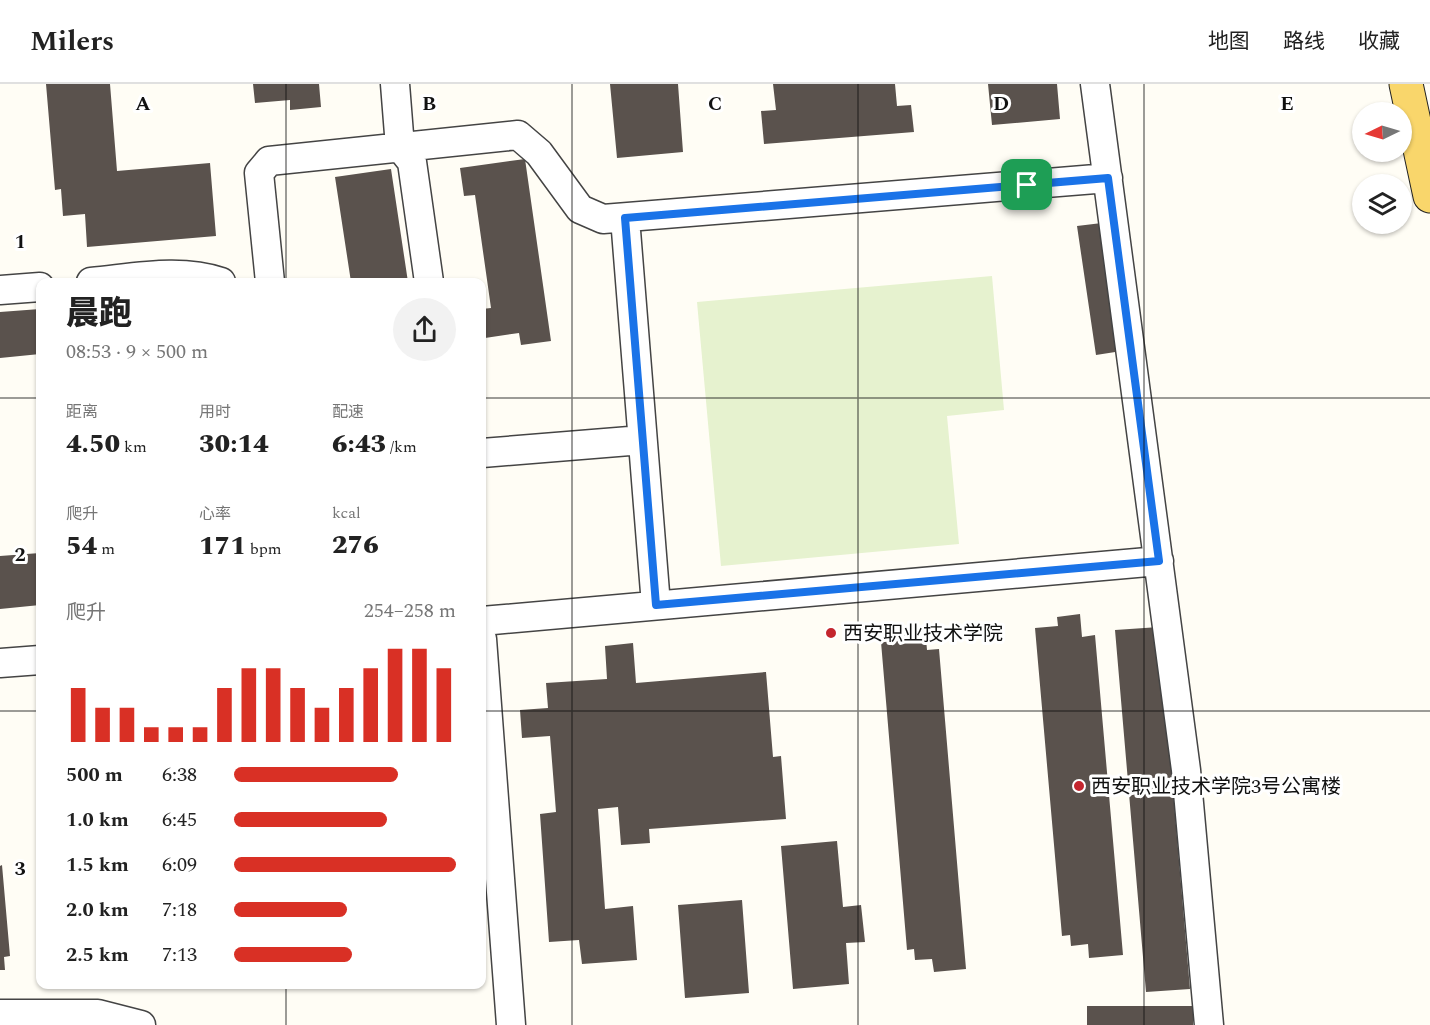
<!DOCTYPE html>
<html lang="zh">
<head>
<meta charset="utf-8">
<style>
  :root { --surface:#fff; --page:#f2f2f2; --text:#222; --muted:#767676; --line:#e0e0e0; --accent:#d93025 }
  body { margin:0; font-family:Spectral,"Noto Sans SC",serif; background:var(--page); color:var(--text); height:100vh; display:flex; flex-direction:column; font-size:22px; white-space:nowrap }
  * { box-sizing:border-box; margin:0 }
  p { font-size:20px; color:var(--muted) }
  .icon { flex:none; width:33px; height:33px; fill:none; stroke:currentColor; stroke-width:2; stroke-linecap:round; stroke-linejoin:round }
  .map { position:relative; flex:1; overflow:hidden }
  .details { position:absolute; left:36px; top:194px; width:450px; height:711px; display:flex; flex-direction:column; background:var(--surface); border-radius:12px; box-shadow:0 2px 4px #0004 }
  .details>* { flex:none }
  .needle { width:39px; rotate:265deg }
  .buttons { position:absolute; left:1352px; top:18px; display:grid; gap:12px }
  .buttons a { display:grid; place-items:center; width:60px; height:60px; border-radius:50%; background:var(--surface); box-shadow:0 2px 4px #0004; font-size:30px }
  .pin { position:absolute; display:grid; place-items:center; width:51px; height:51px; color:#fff; margin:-26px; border-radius:12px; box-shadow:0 3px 9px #0006 }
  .round { display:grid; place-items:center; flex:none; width:63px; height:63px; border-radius:32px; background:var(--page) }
  .head { display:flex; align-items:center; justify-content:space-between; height:102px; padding:0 30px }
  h1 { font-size:33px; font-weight:800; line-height:45px }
  .figures { display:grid; grid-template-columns:repeat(3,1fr); gap:9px; height:102px; padding:6px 30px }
  .figures div { display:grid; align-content:center }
  .figures b { font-size:26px; font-weight:800 }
  .figures small { font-size:16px; font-weight:400 }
  .figures p { font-size:16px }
  .chart { height:168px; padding:12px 30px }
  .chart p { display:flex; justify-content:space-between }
  .chart svg { width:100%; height:108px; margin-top:6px; stroke:var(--accent); stroke-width:6 }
  ul { padding:0 30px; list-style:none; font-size:20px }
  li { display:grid; grid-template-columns:96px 72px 1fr; align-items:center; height:45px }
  li i { height:15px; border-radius:8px; background:var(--accent) }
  header { display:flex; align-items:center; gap:36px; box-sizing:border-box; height:84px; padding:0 30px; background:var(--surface); border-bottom:2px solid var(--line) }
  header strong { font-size:28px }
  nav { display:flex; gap:33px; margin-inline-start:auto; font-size:21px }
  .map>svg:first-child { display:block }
</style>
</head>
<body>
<header>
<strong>Milers</strong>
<nav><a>地图</a><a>路线</a><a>收藏</a></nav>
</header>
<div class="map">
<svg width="1430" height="941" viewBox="0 0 1430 941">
  <rect width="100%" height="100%" fill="#fffdf5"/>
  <path fill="#e6f2cf" d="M992 192 1004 326 947 332 959 460 721 482 697 218Z"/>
  <path fill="#5a524d" d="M46 0H110L117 87 210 79 216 152 87 163 85 130 63 132 61 105 55 106Z
    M253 0H319L321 23 290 26V16L255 19Z
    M610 0H678L683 68 617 74Z
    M773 0H895L897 22 911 21 914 48 764 60 761 27 776 26Z
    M988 0H1057L1060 35 992 41Z
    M525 75 551 257 521 261 519 249 485 254 482 225 491 224 475 111 464 112 460 84Z
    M391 85 408 198H351L335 93Z
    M1110 138 1128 266 1096 271 1077 142Z
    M40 225V270L0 274V228Z
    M40 469V521L0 525V472Z
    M1080 530 1082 553 1095 551 1123 871 1089 874 1088 860 1071 862 1070 851 1062 852 1035 544 1058 542 1057 533Z
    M925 543 927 566 939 565 966 885 934 888 932 875 915 876 914 865 907 866 881 558 905 556 904 545Z
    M1159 543 1190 905 1146 908 1115 546Z
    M633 559 636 599 766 588 773 673 781 672 786 735 649 745 650 759 621 761 618 723 598 725 605 825 633 822 637 876 582 880 579 856 549 858 540 730 556 728 550 652 522 654 520 626 548 624 546 599 607 595 605 562Z
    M837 757 843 823 861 821 865 858 846 859 849 900 793 905 781 762Z
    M2 781 10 872 4 873 5 886H0V782Z
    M742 816 749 909 685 914 678 821Z
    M1087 922H1193V941H1087Z"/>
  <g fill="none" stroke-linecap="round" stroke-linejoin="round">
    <defs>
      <path id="minor" d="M395 0 400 63 412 78 429 198
        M1095 0 1186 686 1209 941
        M625 134 656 521
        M91 198C134 194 180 184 221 198
        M270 198 259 89 269 77 518 51 539 69 580 125 603 135 1108 94
        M0 206 40 203
        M482 369 642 356
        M482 537 1159 477
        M482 555 511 941
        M0 579 40 576
        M0 930H98L141 941"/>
      <path id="major" d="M1406 0 1430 112"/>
    </defs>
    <use href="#minor" stroke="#444" stroke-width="31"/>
    <use href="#major" stroke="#222" stroke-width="35"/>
    <use href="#minor" stroke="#fff" stroke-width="28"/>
    <use href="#major" stroke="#f9d66b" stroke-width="33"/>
  </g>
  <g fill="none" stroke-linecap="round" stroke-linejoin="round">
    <defs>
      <path id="route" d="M1108 94 1159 477 656 521 625 134Z"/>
    </defs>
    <use href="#route" stroke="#fff" stroke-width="12"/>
    <use href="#route" stroke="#1a73e8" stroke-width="8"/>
  </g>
  <path fill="none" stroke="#111" stroke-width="1.5" stroke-opacity="0.55" d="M286 0V198M572 0V941M858 0V941M1144 0V941M0 314H40M482 314H1430M0 627H40M482 627H1430M286 900V941"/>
  <g fill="#c4262e" stroke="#fff" stroke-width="2">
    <circle cx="831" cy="549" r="6"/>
    <circle cx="1079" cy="702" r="6"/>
  </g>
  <g text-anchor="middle" stroke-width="6" stroke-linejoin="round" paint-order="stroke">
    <g font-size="20" fill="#111" stroke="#fff" text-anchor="start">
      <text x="843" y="556">西安职业技术学院</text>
      <text x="1091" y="709">西安职业技术学院3号公寓楼</text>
    </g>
  </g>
  <g font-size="20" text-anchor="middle" font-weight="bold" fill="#111" stroke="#fff" stroke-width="6" stroke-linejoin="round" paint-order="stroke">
    <text x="143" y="26">A</text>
    <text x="429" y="26">B</text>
    <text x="715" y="26">C</text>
    <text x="1001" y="26">D</text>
    <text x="1287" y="26">E</text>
    <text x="20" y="164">1</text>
    <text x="20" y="477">2</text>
    <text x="20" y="791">3</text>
  </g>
</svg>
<div class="buttons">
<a><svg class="needle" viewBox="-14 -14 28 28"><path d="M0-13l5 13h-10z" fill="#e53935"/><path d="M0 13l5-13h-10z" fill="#767676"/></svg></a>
<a><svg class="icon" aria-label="layers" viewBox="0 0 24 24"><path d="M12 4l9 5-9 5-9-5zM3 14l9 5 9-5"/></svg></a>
</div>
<div class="pin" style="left:1027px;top:101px;background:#1e9e55"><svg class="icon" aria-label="arrive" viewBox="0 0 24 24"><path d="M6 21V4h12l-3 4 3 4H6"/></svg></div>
<section class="details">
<div class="head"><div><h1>晨跑</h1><p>08:53 · 9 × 500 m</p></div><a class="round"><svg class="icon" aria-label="share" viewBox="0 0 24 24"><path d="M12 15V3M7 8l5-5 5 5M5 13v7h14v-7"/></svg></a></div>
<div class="figures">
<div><p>距离</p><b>4.50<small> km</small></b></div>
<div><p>用时</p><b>30:14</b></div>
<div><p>配速</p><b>6:43<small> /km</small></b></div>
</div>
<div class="figures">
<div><p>爬升</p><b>54<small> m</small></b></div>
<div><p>心率</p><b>171<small> bpm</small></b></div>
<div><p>kcal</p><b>276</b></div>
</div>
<div class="chart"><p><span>爬升</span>254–258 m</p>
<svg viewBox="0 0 160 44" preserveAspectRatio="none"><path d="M5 44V22M15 44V30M25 44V30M35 44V38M45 44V38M55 44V38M65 44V22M75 44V14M85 44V14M95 44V22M105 44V30M115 44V22M125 44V14M135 44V6M145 44V6M155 44V14"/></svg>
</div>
<ul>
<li><b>500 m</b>6:38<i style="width:74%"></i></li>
<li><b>1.0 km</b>6:45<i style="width:69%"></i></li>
<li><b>1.5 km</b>6:09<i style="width:100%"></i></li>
<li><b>2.0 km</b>7:18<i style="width:51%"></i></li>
<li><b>2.5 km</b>7:13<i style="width:53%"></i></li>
</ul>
</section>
</div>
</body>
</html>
